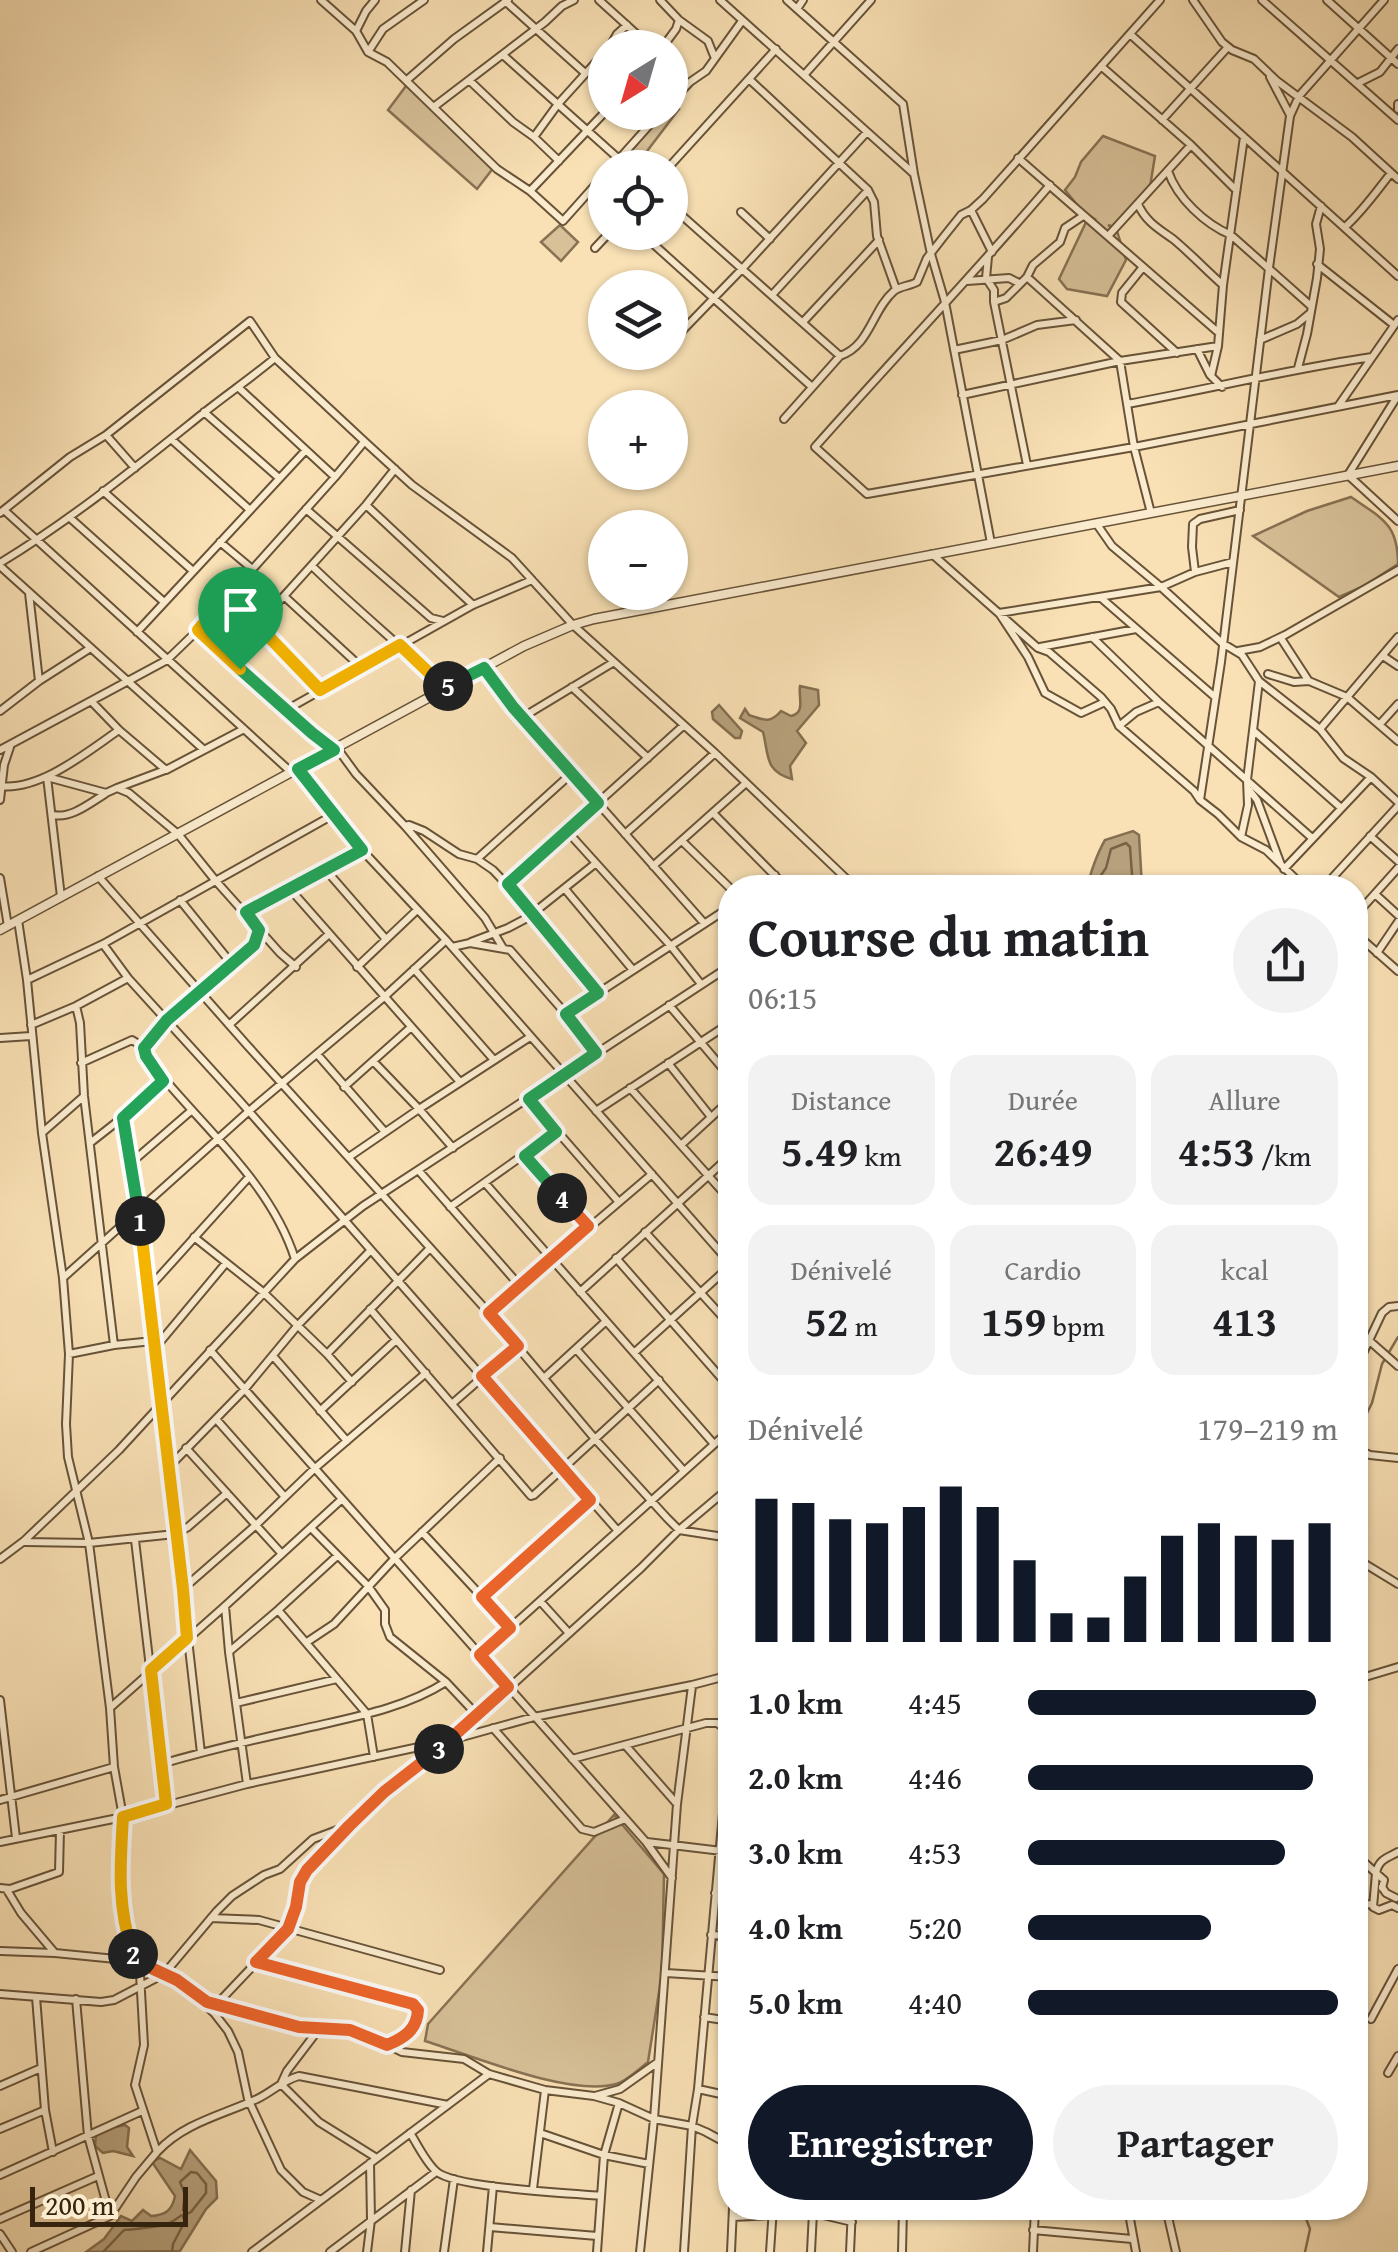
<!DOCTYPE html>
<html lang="fr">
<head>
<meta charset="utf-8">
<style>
  :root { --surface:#fff; --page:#f2f2f2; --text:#202124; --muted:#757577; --accent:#111827 }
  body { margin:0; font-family:"Gentium Book Plus",serif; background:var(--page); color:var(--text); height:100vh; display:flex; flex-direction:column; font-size:38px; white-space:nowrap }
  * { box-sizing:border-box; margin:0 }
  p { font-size:32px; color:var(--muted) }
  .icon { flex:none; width:55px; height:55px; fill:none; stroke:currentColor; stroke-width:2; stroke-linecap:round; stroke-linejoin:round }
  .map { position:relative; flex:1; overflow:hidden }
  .details { position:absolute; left:718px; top:875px; width:650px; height:1345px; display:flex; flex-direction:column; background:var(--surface); border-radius:40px; box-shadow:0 2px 8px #0004 }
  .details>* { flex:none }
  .needle { width:65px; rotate:217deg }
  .buttons { position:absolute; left:588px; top:30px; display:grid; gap:20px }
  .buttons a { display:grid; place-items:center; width:100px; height:100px; border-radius:50%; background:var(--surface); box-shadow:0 2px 8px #0004; font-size:50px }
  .scale { position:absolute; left:30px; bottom:25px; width:158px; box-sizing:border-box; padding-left:10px; border:5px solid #37240e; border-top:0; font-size:28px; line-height:35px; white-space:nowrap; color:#37240e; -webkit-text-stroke:8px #fbeccf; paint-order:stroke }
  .pin { position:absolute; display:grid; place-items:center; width:85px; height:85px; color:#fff; margin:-102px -42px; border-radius:50% 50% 50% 0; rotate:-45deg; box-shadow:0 0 10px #0007 }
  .pin .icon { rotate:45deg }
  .km { position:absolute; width:50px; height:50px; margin:-25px; border-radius:50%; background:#222; color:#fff; font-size:28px; line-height:50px; text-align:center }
  .round { display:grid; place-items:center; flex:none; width:105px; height:105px; border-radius:52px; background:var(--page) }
  .summary { display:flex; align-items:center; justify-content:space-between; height:170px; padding:0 30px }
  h1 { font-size:55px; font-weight:700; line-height:75px }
  .stats { display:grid; grid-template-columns:repeat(3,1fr); gap:15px; height:170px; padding:10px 30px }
  .stats div { display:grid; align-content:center; border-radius:25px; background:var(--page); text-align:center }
  .stats b { font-size:42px; font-weight:700 }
  .stats small { font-size:28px; font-weight:400 }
  .stats p { font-size:28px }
  .chart { height:280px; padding:20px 30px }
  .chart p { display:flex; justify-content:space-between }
  .chart svg { width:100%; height:180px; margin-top:10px; stroke:var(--accent); stroke-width:6 }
  .cta { display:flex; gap:20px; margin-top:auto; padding:20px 30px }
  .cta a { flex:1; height:115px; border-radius:60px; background:var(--accent); color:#fff; font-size:40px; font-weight:700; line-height:115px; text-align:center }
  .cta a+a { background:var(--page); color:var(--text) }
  ul { padding:0 30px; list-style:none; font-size:32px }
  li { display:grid; grid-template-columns:160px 120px 1fr; align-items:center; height:75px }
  li i { height:25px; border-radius:12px; background:var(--accent) }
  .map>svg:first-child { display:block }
</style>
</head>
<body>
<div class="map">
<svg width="1398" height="2252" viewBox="0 0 1398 2252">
  <rect width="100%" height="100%" fill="#f9e1b5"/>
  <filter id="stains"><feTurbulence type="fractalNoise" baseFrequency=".002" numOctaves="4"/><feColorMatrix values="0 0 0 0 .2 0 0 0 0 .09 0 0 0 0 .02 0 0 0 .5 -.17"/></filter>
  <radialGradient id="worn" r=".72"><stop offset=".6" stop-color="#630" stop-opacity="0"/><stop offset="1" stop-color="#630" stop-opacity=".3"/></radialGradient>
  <path fill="#d8c199" stroke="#887254" stroke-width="2.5" d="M409 82 494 167 477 189 388 110Z
    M671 104 679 109 635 167 625 158 664 113 670 112Z
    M1103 136 1155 156 1150 187 1114 227 1108 225 1117 231 1126 260 1107 296 1067 289 1059 279 1088 218H1093L1083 212 1065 190 1075 177 1081 162Z
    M560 225 578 242 561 261 541 242Z
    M1351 497C1381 518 1398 523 1398 564L1364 586 1339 597 1253 536 1307 511Z
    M614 1815 664 1874 662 1973 648 2062C639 2069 627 2081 616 2084 570 2097 473 2056 425 2041L428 2024Z"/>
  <path fill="#b7a17c" stroke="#846f50" stroke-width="2.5" d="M800 686 818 690 819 705 797 731 806 743 790 766 792 779C764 771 769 755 763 732L740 718 745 709 749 715C764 720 770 724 781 711L791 716C806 713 798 697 800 686Z
    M719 705 742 731 740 738H735L713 719 712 712Z
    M1133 831 1139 835 1142 887H1088C1089 875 1098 852 1105 840Z
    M125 2125 129 2128 127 2147 133 2156 113 2151 103 2153 95 2146 96 2133C105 2127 114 2128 125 2125Z
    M190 2150 216 2181 217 2198 206 2209 180 2251 86 2252 104 2239 121 2216 132 2221 143 2210 151 2216C165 2215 172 2211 175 2196L152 2162 160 2158 181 2169Z"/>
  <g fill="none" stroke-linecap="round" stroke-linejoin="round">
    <path stroke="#776245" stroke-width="2.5" d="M1098 888 1099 878 1106 868 1111 849 1126 843 1130 847 1133 888
      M191 2172 197 2173 206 2184V2193L191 2212 187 2214 183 2210 185 2194 180 2182Z
      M103 2252 124 2230C129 2230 162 2226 167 2224 173 2222 177 2218 182 2215L185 2221 173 2244 172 2252"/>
    <path stroke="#846f50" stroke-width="2.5" d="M1355 1437 1372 1403 1382 1364 1398 1337
      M1302 2208 1310 2229 1305 2252"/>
    <defs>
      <path id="minor" d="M321 0 356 31 368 52 387 62 497 169 530 191 563 221 605 174
        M599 0 652 48
        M660 0 679 20 708 41 714 56
        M720 0 913 173
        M787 0 903 104 914 174 931 254 945 302 991 543
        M1193 0 1222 42 1232 50 1254 59 1277 81 1352 137 1398 179
        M1262 0 1398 120
        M1327 0 1398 64
        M505 1 585 73
        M797 9 803 0
        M356 31 366 11 375 0
        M1130 34 1398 276
        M609 48 617 34 627 25
        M662 48 676 29 679 20
        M368 52 383 29 424 0
        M503 55 629 168
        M1101 66 1191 145 1235 189
        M805 74 871 0
        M1270 77 1290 115
        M749 79 868 190 874 202 877 236 896 289
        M407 80 454 39 508 0
        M469 80 513 122 534 137 559 161
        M1358 83 1380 72 1398 49
        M670 103 690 82 706 71 742 21
        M1398 104V109
        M435 106 545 22 562 6 574 0
        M1162 120 1228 47
        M534 137 558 104 605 52
        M1018 158 1219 333
        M611 168 661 112
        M668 168 776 49
        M1168 171C1177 198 1205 224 1231 235L1311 306
        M1050 185C974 274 893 359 815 447L867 494 1134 447 1398 395
        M530 191 605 112
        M1138 204C1145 221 1159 229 1173 239 1190 253 1206 270 1223 285
        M670 205 840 356
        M971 210 992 252
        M741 212 770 239
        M1345 227C1362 212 1376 192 1391 173
        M640 232 812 387
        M1108 236 1191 145
        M595 248 610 232
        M988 257 986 278 994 290V302L1027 465
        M1317 264 1394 325
        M1143 267 1122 293 1121 302 1177 353
        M1027 277 1120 361 1134 447 1151 513
        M967 281 1009 278 1019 283
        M772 295 868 190
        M994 302 1006 298 1027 277 1033 265 1060 242 1065 228 1083 216
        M803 322 879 240
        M683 330 742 269 867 132
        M1260 340 1297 324 1309 314
        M1197 349 1210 375
        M954 350 1002 340 1037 325 1076 320
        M1298 368 1307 334 1317 278 1320 249 1316 224 1321 206
        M1222 387 1211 376 1218 346 1223 285 1244 137
        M239 388 335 477
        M962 395 1120 361 1218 346
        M1398 395 1348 475 1398 521
        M1127 404C1209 389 1290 369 1372 357
        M1339 405 1398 320
        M204 412 279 478
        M784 419 840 356C870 346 872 310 894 291 900 286 910 286 917 282L927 258 945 235 961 215 971 210 983 199 1160 0
        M106 435 135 468
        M171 439 250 510
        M103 491 193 571
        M366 505 473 605
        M306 509 431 618 443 621
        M4 510 291 772
        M0 513 70 457 106 435 250 321 275 358 364 441 412 485 512 558 573 625 715 753 856 888
        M69 517 164 602
        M1096 523 1112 546 1161 587 1222 643 1242 655 1259 681 1320 729 1343 758 1371 777 1398 802
        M220 542 251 568
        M932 554 1038 648 1049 652 1101 697 1111 709 1119 726 1194 791 1200 800 1218 814 1241 837 1266 850 1305 888
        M0 563C71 520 136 467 201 415 226 395 251 378 275 358
        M0 566 203 749
        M312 566C355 608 401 646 445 688
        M1195 572 1192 547 1193 524 1200 519 1240 510
        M29 593 39 681
        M285 597 361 667
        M1100 597 1215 697
        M224 599 270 638 320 690
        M257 626 366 505 395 469
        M198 630 312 733 333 750
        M137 632 305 451
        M1092 637 1159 702 1312 838
        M1282 640 1308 680
        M1040 647 1136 629
        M1238 651 1260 647 1285 635 1398 570
        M1383 656 1398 666
        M484 668 513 707 704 923
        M1268 674 1294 682 1309 681 1347 697 1398 741
        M572 687 648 758
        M92 702 119 730 166 770 244 729
        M1105 702 1081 713 1045 693 1028 657 999 613 1161 587 1195 572 1233 562
        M286 710 473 605 532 580
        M0 711 39 681 89 649
        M523 717 614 662
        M1380 724 1398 704
        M1119 726 1136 712 1159 702
        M1320 729 1398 637
        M1255 732 1340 807
        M337 748 356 774 405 826 409 825 424 831 459 854 477 859 493 870 534 913 598 993
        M0 750 167 660 198 630 335 477 364 442
        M298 769 362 850 446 940 730 1263
        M47 777 106 793 117 788 129 793 178 834 215 880 280 953 296 967
        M47 777 61 897
        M0 786C40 791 87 752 119 730
        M117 788 165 770
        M1250 791 1257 800 1280 862
        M0 800 4 765 10 747
        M1200 800 1221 662 1269 268 1290 116 1299 96 1384 0
        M713 813 787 888
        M53 815C71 819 90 803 105 794
        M405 826 485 918 503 948
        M567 831 670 945 701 984
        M625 834 715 753
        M1370 836 1398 861
        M1241 837 1248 805 1247 780 1259 681
        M682 841 730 888
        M477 859 572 773
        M653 866 746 783
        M325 869 385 938
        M1284 869 1371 777
        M98 876 246 1044 489 1313 595 1439 667 1518 679 1530 730 1538
        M0 878 8 926
        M508 884 684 725
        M757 888 775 875
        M1323 888 1398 806
        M290 889 460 1082
        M565 889 633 970
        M1375 894 1398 915
        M180 900 231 963
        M246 913 362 850
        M1355 916 1398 868
        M18 920 27 980 42 1133 63 1278 69 1354 66 1424 68 1457 89 1543 110 1708 114 1767 123 1817 119 1883 121 1911 140 1974 144 2045 135 2085 157 2152 136 2177 110 2216 31 2252
        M1355 933 1398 971
        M471 942 508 928 527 918 596 863
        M103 944 128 978 239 1100 618 1531
        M452 947 470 943 510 950 566 1014 596 1053
        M1377 953 1398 922
        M357 967 417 910
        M414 969 494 1060
        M27 980 103 944 333 815
        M669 1005 730 1077
        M76 1006 80 1023 84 1096 114 1345
        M566 1014 730 907
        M31 1025 76 1006 128 978
        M229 1025 329 934
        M410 1028 373 1061 419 1109 453 1148
        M0 1038 31 1036
        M317 1054 385 1132
        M81 1063 132 1040 145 1048
        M668 1063 711 1117
        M163 1081C158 1072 142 1057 145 1047 150 1029 236 959 255 945L259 929
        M344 1087 373 1061
        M630 1088 730 1200
        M529 1099 618 1201
        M596 1111 730 1023
        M123 1117 139 1210 201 1753
        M43 1132 83 1097
        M90 1143 123 1117 161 1082H167C213 1136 273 1189 295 1259
        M681 1145 730 1100
        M525 1156 588 1226
        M349 1157 419 1109 530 1037
        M132 1162 192 1110
        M419 1171 520 1286
        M485 1183 714 1444
        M450 1207 556 1132
        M645 1232 730 1325
        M194 1237 263 1292 327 1354 352 1382
        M616 1258 730 1388
        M64 1277 249 1111 383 998 446 940
        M148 1289 249 1177
        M580 1292 730 1156
        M370 1309 531 1496 534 1495 659 1380
        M489 1313 652 1174
        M1355 1328 1398 1366
        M155 1348 226 1263
        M576 1349 684 1471
        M210 1350 646 1842 672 1878
        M635 1352 730 1266
        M69 1354 114 1345 153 1341
        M327 1354 430 1248
        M273 1356 347 1441
        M1355 1370 1382 1313 1389 1307 1398 1306
        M544 1378 605 1322
        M453 1403 518 1346
        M320 1411 396 1340
        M216 1419 285 1497
        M186 1448 282 1554
        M1355 1448 1370 1455 1398 1458
        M168 1468 244 1390 298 1325 370 1251
        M311 1528 368 1586 385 1610V1624L390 1637 446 1682 478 1716
        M422 1532 510 1627
        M135 1540 166 1804
        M25 1542 89 1543 175 1534 188 1527 227 1493
        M0 1559 24 1541 119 1450 295 1259 363 1206 730 966
        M1355 1564 1357 1559 1398 1584
        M184 1588 256 1525 314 1469 426 1373
        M482 1597 590 1500
        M540 1601 568 1632
        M225 1606 229 1652 247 1784
        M278 1610 367 1714 374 1757
        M307 1642 334 1624 394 1559 500 1458
        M230 1651 278 1610 337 1556
        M480 1655 730 1430
        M1355 1680 1398 1667
        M0 1700 16 1838
        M236 1703 337 1679
        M111 1707 225 1606 342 1499
        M493 1728 582 1829 594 1832 625 1819
        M626 1746 677 1804
        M572 1759 706 1723H717L730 1732
        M161 1764C206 1751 252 1740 298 1730 348 1718 402 1710 446 1682
        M0 1800 114 1767
        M0 1842 123 1817 247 1784 451 1740 534 1717 692 1685 730 1675
        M647 1842 730 1852
        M1355 1854 1376 1873 1373 1907 1379 1910 1392 1905 1398 1908
        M1382 1887 1386 1893 1396 1898
        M0 1888 10 1889 59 1872 60 1830
        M1382 1888 1384 1880 1376 1873C1379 1859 1387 1858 1398 1852
        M7 1890 21 1913 54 1952
        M715 1893 730 1894
        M1355 1905 1372 1904
        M211 1918 259 1920 440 1970
        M711 1935 730 1936
        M1355 1938 1356 1939
        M0 1951 55 1953 136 1961 177 1980 188 1989 214 2013 228 2031 238 2052 248 2099 281 2170 303 2192 321 2200
        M257 1962 416 2005C423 2027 405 2037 387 2045
        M666 1973 730 1977
        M0 1994 101 2002 114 2000 164 1974 217 1911 232 1896 264 1875 280 1869 313 1839 345 1827
        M36 1997 45 2110 53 2152
        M200 1998 216 2005 299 2027 350 2029 376 2039 402 2052 464 2059 489 2074 545 2090 594 2096 619 2103 654 2119 692 2126 706 2132 730 2145
        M76 1999 88 2136 110 2216
        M216 2005 288 1929 304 1875 349 1826 384 1792 478 1716 641 1568 679 1530 730 1487
        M704 2017 730 2021
        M1371 2019 1398 1969
        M319 2029 287 2071 281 2084 319 2122 375 2157
        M1388 2073 1398 2056
        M0 2086 41 2068
        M698 2089 730 2096
        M595 2096 620 2089 658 2062
        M0 2129 45 2110
        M410 2133C418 2145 426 2163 437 2172 457 2188 570 2193 601 2196
        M540 2133 604 2155 649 2164
        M158 2151C184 2123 222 2115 257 2099 272 2092 283 2080 299 2076L448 2105
        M0 2175 142 2111
        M533 2189 545 2090
        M794 2208 852 2222
        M1128 2208 1136 2252
        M1166 2208 1176 2252
        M733 2217 772 2215
        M0 2219 98 2176
        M490 2227 597 2236
        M1033 2230 1132 2239
        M0 2234 12 2252
        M252 2252 489 2074
        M330 2252 436 2172
        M367 2252 371 2220 370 2163
        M405 2252 411 2190
        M444 2252 454 2179
        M487 2252 493 2186
        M597 2252 604 2155 619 2103
        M640 2252 654 2119 677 1804 692 1686
        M684 2252 692 2126 698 2089 726 1780 730 1769
        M731 2252 733 2208
        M770 2252 773 2208
        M811 2252 813 2212
        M850 2252 852 2208
        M902 2252 903 2208
        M1033 2252 1035 2208"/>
      <path id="tertiary" d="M0 930 524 646 573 625 594 619 1398 466"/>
    </defs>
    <use href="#minor" stroke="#685338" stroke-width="10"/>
    <use href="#tertiary" stroke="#685338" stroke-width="11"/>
    <use href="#minor" stroke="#fbeccf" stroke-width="6"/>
    <use href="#tertiary" stroke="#fbeccf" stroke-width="8"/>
  </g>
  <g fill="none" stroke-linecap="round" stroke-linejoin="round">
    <defs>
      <path id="split-1" d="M140 1221 123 1118 163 1081 146 1056 144 1048 167 1020 254 945 259 930 246 912 362 850 298 769 334 750 312 733 240 669"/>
      <path id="split-2" d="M133 1954C117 1906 120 1867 123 1817L166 1804 151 1670 187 1638 183 1589 140 1221"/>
      <path id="split-3" d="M133 1954 136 1961 177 1980 207 2002 299 2027 350 2030 387 2045C404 2038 417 2030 418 2010L413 2004 256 1962 288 1929 296 1907 300 1882 307 1870 349 1826 384 1792 439 1749"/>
      <path id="split-4" d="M439 1749 508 1687 480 1655 510 1628 482 1597 590 1500 482 1376 518 1346 489 1313 588 1226 562 1198"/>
      <path id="split-5" d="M448 686 484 668 513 707 598 803 508 884 598 993 566 1014 596 1053 529 1099 556 1132 525 1156 562 1198"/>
      <path id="split-6" d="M240 669 198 630 224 600 270 638 320 690 400 645 445 688 448 686"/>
    </defs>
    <use href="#split-1" stroke="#fff" stroke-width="20"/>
    <use href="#split-2" stroke="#fff" stroke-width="20"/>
    <use href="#split-3" stroke="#fff" stroke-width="20"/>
    <use href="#split-4" stroke="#fff" stroke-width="20"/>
    <use href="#split-5" stroke="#fff" stroke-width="20"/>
    <use href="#split-6" stroke="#fff" stroke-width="20"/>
    <use href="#split-1" stroke="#22a559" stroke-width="12"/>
    <use href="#split-2" stroke="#f5b400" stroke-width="12"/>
    <use href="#split-3" stroke="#f0652b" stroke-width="12"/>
    <use href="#split-4" stroke="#f0652b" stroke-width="12"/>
    <use href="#split-5" stroke="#22a559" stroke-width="12"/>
    <use href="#split-6" stroke="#f5b400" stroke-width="12"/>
  </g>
  <rect width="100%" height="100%" filter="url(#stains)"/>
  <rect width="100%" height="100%" fill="url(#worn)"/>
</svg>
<div class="buttons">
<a><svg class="needle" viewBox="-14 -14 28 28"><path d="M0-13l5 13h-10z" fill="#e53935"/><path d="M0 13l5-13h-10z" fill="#757577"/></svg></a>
<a><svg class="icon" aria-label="locate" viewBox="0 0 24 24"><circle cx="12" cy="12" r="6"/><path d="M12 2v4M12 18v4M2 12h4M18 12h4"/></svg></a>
<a><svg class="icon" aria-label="layers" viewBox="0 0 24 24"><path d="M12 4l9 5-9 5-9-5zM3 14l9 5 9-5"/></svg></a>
<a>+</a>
<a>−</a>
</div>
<div class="scale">200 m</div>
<div class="pin" style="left:240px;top:669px;background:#1e9e55"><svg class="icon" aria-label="arrive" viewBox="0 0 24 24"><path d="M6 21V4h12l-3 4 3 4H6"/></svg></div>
<b class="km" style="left:140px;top:1221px">1</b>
<b class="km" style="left:133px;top:1954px">2</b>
<b class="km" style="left:439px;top:1749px">3</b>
<b class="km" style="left:562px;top:1198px">4</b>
<b class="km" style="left:448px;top:686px">5</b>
<section class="details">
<div class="summary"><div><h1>Course du matin</h1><p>06:15</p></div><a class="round"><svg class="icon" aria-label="share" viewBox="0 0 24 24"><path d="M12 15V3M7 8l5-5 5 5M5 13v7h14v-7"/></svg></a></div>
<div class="stats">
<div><p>Distance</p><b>5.49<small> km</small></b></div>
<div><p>Durée</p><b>26:49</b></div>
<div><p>Allure</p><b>4:53<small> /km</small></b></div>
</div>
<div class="stats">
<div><p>Dénivelé</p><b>52<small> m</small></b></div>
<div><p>Cardio</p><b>159<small> bpm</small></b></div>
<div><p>kcal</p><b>413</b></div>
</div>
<div class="chart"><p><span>Dénivelé</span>179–219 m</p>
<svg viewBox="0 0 160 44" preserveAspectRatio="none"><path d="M5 44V9M15 44V10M25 44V14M35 44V15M45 44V11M55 44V6M65 44V11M75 44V24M85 44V37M95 44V38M105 44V28M115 44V18M125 44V15M135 44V18M145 44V19M155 44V15"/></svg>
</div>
<ul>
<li><b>1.0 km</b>4:45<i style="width:93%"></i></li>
<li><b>2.0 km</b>4:46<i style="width:92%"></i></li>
<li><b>3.0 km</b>4:53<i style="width:83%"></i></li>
<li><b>4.0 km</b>5:20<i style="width:59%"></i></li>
<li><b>5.0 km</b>4:40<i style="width:100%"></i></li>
</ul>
<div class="cta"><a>Enregistrer</a><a>Partager</a></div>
</section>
</div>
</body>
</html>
